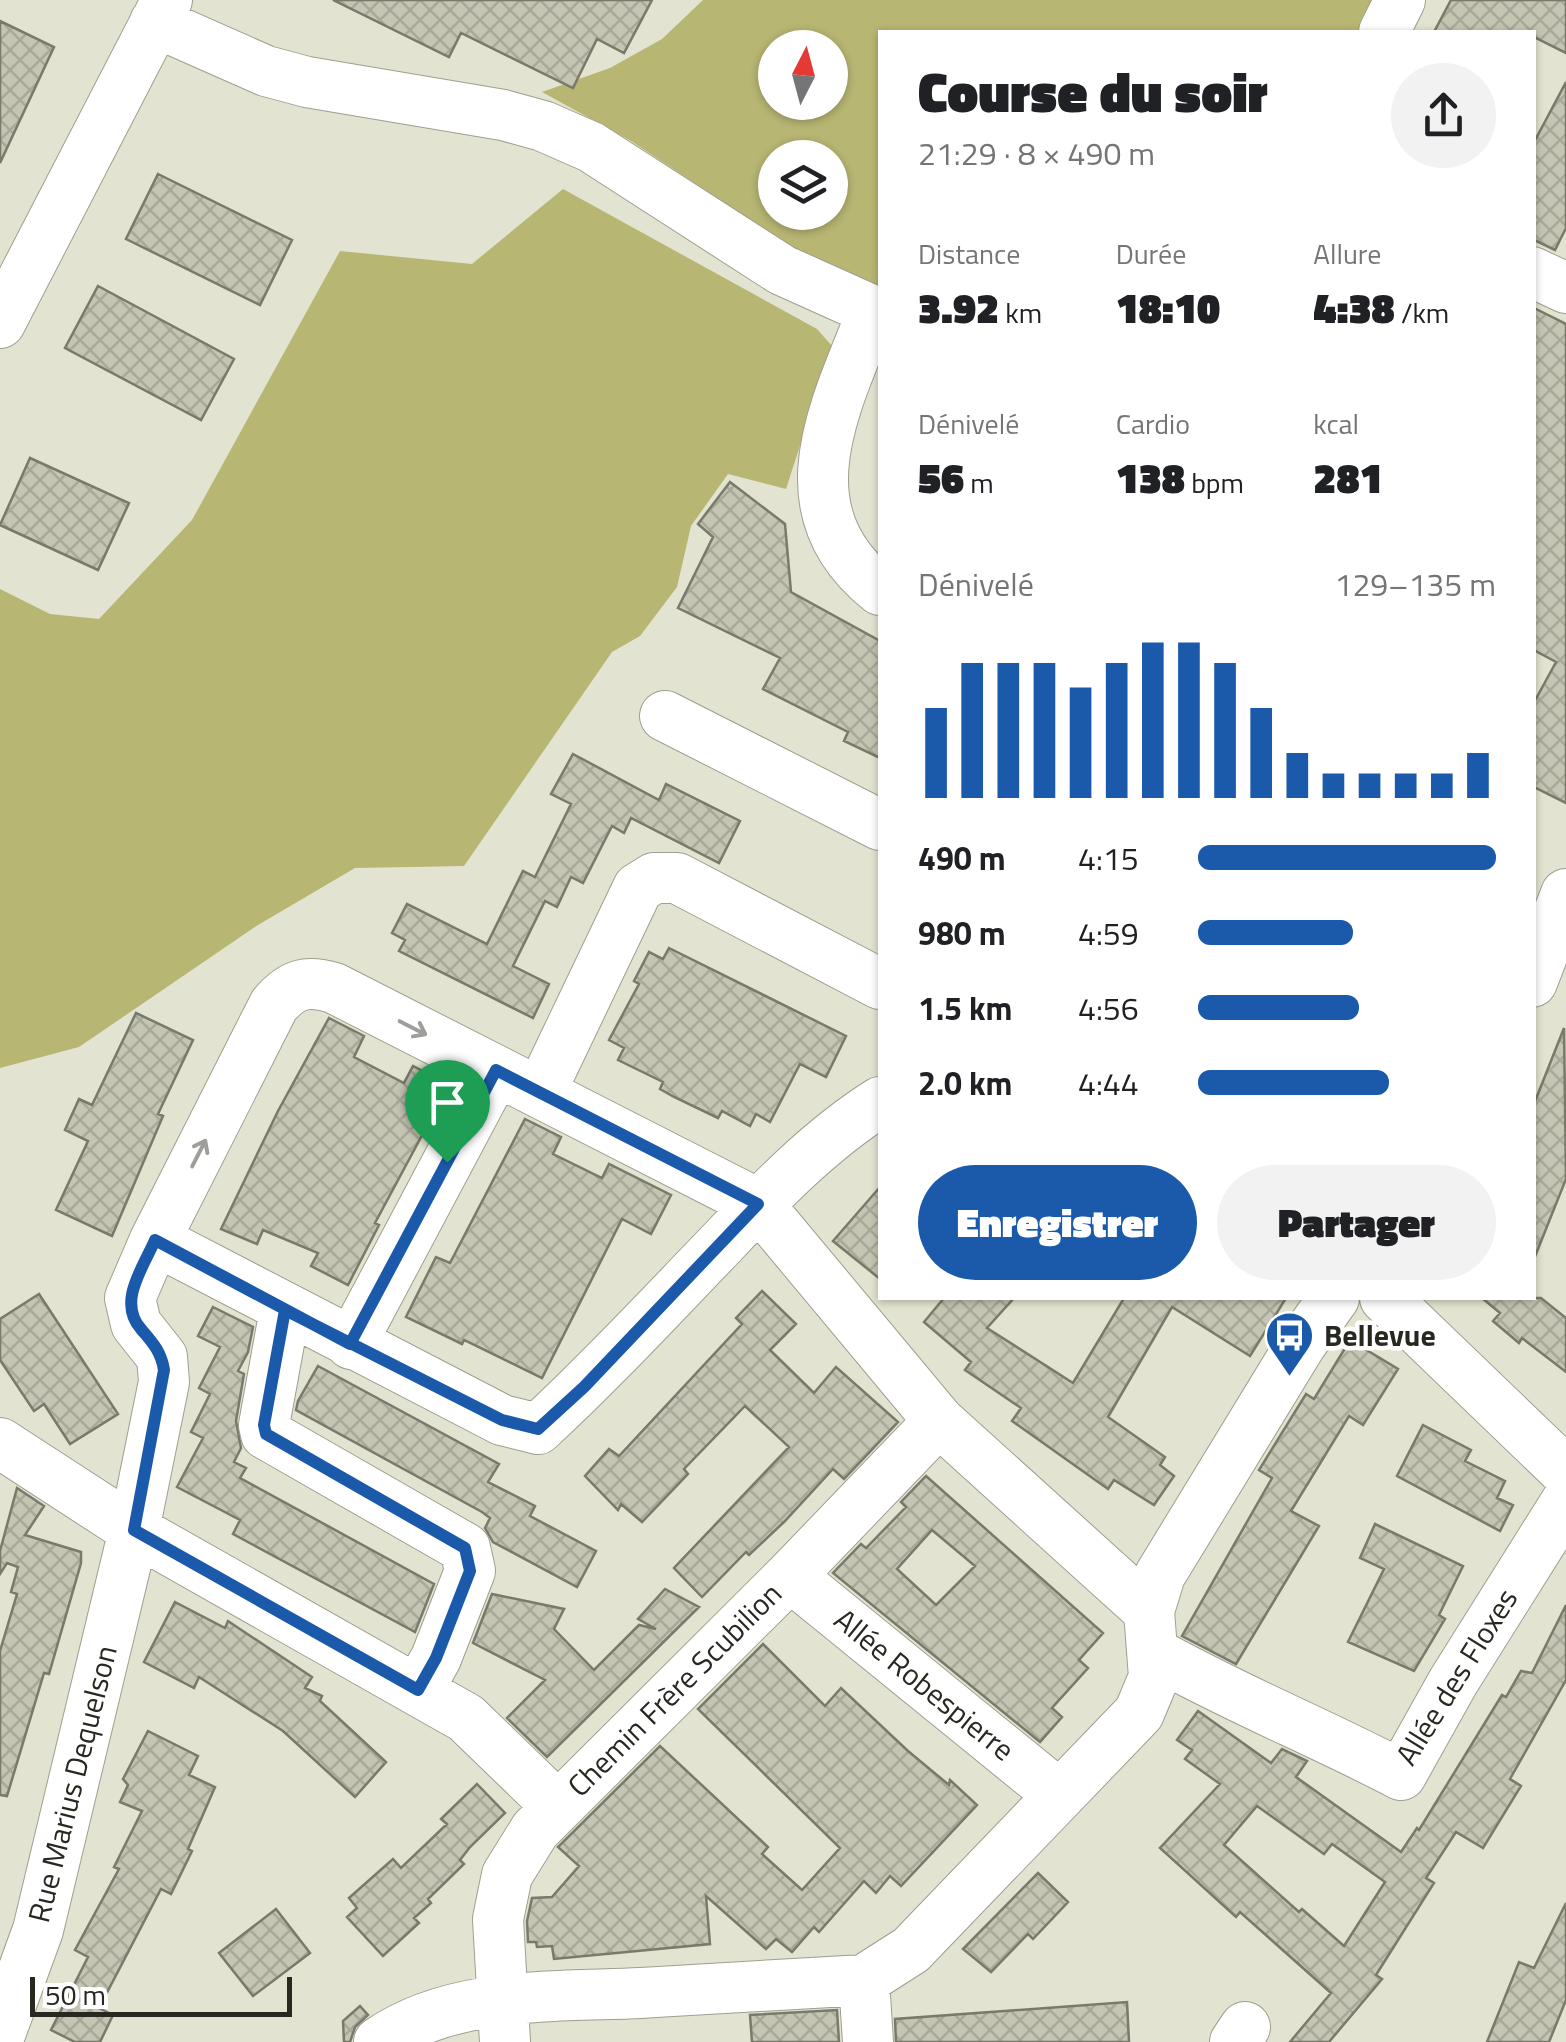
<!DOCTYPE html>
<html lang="fr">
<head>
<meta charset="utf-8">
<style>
  :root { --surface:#fff; --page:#f2f2f2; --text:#202124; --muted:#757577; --accent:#1b5aab }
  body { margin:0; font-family:"Titillium Web",sans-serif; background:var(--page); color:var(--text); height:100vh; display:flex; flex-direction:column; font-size:38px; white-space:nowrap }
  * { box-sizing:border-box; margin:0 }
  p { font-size:32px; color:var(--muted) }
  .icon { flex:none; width:55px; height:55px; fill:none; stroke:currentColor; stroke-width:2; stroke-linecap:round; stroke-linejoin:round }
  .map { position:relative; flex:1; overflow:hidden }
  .panel { position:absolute; left:878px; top:30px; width:658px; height:1270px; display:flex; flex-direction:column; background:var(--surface); border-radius:0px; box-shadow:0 2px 8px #0004 }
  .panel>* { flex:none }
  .needle { width:65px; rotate:6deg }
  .controls { position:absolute; left:758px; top:30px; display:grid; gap:20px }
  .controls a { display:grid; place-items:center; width:90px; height:90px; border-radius:50%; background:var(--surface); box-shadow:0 2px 8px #0004; font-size:50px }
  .scale { position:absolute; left:30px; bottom:25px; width:262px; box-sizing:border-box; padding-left:10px; border:5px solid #282821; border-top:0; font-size:28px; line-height:35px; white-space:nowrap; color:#282821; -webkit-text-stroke:8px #fff; paint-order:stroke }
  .pin { position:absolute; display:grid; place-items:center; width:85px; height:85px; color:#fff; margin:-102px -42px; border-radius:50% 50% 50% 0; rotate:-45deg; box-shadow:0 0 10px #0007 }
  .pin .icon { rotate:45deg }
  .round { display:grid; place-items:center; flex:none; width:105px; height:105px; border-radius:52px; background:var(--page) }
  .overview { display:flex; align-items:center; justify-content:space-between; height:170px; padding:0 40px }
  h1 { font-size:55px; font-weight:800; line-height:75px }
  .metrics { display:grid; grid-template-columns:repeat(3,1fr); gap:15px; height:170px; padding:10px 40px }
  .metrics div { display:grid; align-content:center }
  .metrics b { font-size:42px; font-weight:800 }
  .metrics small { font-size:28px; font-weight:400 }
  .metrics p { font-size:28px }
  .chart { height:280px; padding:20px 40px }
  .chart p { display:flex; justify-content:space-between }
  .chart svg { width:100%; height:180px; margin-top:10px; stroke:var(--accent); stroke-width:6 }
  .action { display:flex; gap:20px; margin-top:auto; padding:20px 40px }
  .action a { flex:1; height:115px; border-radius:60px; background:var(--accent); color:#fff; font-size:40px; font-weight:800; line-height:115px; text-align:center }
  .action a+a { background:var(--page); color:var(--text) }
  ul { padding:0 40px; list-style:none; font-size:32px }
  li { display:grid; grid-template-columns:160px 120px 1fr; align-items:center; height:75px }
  li i { height:25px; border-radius:12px; background:var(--accent) }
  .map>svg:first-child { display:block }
</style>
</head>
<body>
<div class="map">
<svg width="1566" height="2042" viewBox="0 0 1566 2042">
  <defs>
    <pattern id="building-cross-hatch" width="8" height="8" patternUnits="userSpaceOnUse" patternTransform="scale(2.5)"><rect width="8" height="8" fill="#c5c5b4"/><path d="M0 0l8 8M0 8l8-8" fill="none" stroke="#a9a99a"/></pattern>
  </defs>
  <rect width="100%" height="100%" fill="#e3e3d1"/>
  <path fill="#b8b673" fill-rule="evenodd" d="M703 0H1377L1359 32H880V298L855 289 631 141 542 92 610 68 662 39ZM775 48H830V102H775ZM775 158H830V212H775Z
    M563 189 817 329 832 346 786 489 728 474 691 526 677 587 640 636 612 652 464 866 355 868 258 925 79 1047 0 1068V589L50 614 99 619 192 520 340 251 472 264Z"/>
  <path fill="url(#building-cross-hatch)" stroke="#7a7a6b" stroke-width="2.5" fill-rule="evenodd" d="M333 0H652L624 53 597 39 573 88 461 33 449 57Z
    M1451 0H1566V53L1532 36V32H1434Z
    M0 21 54 47 0 163Z
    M1566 82V228L1555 250 1532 239V146Z
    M158 174 292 240 260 305 126 239Z
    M98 286 234 359 201 420 65 348Z
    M1532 307 1566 324V803L1532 786V706L1556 662 1532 649Z
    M30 458 129 503 98 570 0 525Z
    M730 482 785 524 791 592 880 641V758L844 741 848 732 763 689 780 658 678 608 713 537 698 524Z
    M573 754 659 800 666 784 740 821 719 863 631 818 624 833 612 826 583 883 571 877 557 907 545 901 513 966 549 984 533 1018 399 951 405 940 392 933 407 904 487 944 523 871 535 877 571 804 551 794Z
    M669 948 846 1036 826 1077 800 1064 770 1122 756 1114 750 1126 722 1111 718 1118 674 1097 660 1089 663 1082 618 1060 624 1048 609 1040 639 984 634 981 649 952 663 959Z
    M136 1013 193 1040 158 1114 163 1116 112 1236 56 1210 88 1141 65 1130 79 1099 92 1105Z
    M329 1018 364 1036 354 1057 404 1083 413 1066 449 1085 375 1223 379 1225 348 1285 311 1266 318 1253 263 1230 257 1244 221 1229 278 1111Z
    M1564 1028 1566 1179 1534 1259 1532 1109Z
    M525 1119 561 1137 553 1154 602 1178 609 1164 671 1195 651 1234 622 1219 542 1378 464 1340 462 1344 406 1317 436 1257 450 1263Z
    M880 1187V1279L833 1241Z
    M762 1291 796 1324 770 1350 814 1393 836 1367 898 1422 844 1479 833 1469 784 1522 749 1555 746 1552 702 1597 674 1568 789 1447 745 1406 684 1469 688 1474 642 1522 621 1504 618 1510 585 1476 609 1449 619 1456 742 1324 736 1318Z
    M39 1294 118 1414 70 1444 44 1404 34 1411 0 1360V1319Z
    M944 1298H1014L987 1328 1073 1383 1124 1298H1286L1250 1356 1172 1307 1108 1417 1165 1457 1160 1465 1174 1476 1154 1505 1114 1480 1108 1489 1012 1421 1021 1408 965 1370 971 1362 924 1322Z
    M1482 1298H1541L1566 1318V1372L1522 1338 1519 1343 1493 1321 1500 1313Z
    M213 1307 253 1327 248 1352 238 1371 244 1374 236 1421 241 1448 234 1462 246 1468 240 1478 434 1584 415 1632 233 1534 240 1520 177 1487 203 1438 191 1432 210 1394 199 1388 220 1347 198 1336Z
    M1350 1340 1398 1369 1363 1425 1349 1416 1291 1511 1319 1526 1236 1664 1182 1636 1272 1478 1259 1470 1306 1394 1314 1399Z
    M318 1366 499 1464 488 1482 535 1506 530 1516 596 1551 577 1587 493 1542 485 1528 490 1518 482 1512 296 1410 298 1401Z
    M1423 1425 1471 1450 1465 1461 1505 1481 1497 1498 1513 1505 1500 1531 1397 1476Z
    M926 1476 1103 1633 1079 1660 1088 1668 1052 1708 1062 1717 1040 1742 833 1573 861 1544 866 1548 906 1507 901 1502ZM932 1530 975 1566 936 1605 897 1569Z
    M17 1488 44 1506 25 1535 81 1552V1563L49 1674 44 1673 7 1796 0 1795V1651L17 1594 11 1592 18 1567 7 1563 0 1574V1551Z
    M1375 1524 1463 1566 1439 1615 1445 1619 1414 1671 1348 1642 1384 1569 1360 1558Z
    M665 1589 699 1607 547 1757 507 1718 545 1680 473 1643 492 1594 564 1609 554 1629 594 1670 639 1625 656 1629 638 1619Z
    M175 1602 225 1628 228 1621 312 1677 305 1688 322 1696 320 1701 386 1762 355 1797 283 1731 199 1677 194 1688 144 1662Z
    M1566 1605V1680L1510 1779 1521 1786 1483 1848 1456 1832 1426 1878 1434 1883 1376 1975 1382 1979 1329 2042H1290L1331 1993 1240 1912 1236 1917 1160 1848 1220 1784 1185 1759 1192 1750 1177 1740 1198 1711 1271 1763 1282 1749 1307 1761 1296 1777 1401 1852 1417 1828 1419 1830 1502 1695 1506 1697 1521 1671 1532 1673ZM1257 1806 1324 1854 1332 1844 1385 1882 1344 1946 1302 1909 1299 1912 1224 1845Z
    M763 1644 825 1706 841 1688 908 1751 949 1785 950 1780 977 1805 901 1886 890 1876 876 1893 864 1881 819 1932 814 1927 792 1952 776 1939 766 1949 706 1896 710 1944 554 1959 552 1946 537 1947 536 1942H528L527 1921 532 1898 552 1897 579 1866 558 1847 660 1746 768 1847 762 1854 802 1890 840 1848 698 1709Z
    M148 1731 198 1756 189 1775 215 1787 188 1849 192 1851 171 1894 161 1889 99 2008 113 2015 100 2042H75L51 2030 88 1957 75 1950 119 1869 114 1867 142 1811 120 1802 128 1785 123 1779Z
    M477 1784 505 1813 470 1847 460 1860 464 1864 428 1899 431 1903 414 1918 419 1923 383 1956 347 1917 357 1908 349 1898 393 1859 401 1868 447 1824 441 1819Z
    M1038 1873 1068 1902 1033 1939 1028 1934 991 1972 963 1949Z
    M1566 1903V2000L1549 2042H1487L1519 1962 1534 1968Z
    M276 1909 310 1953 253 1996 219 1953Z
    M1127 2002 1129 2042H896L895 2019Z
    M360 2006 368 2015 355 2027 350 2042H344L343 2021Z
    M837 2010 839 2042H752L750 2015Z"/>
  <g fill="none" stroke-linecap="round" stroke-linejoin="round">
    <defs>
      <path id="minor" d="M155 22 266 71 307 82 503 115 543 126 591 147 782 270 880 314
        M1384 32 1400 0
        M1532 272 1566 288
        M873 311C834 409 780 510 880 590
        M0 323 167 0
        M665 716 880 825
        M1532 982 1566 894
        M540 1093 638 888 654 878H677L880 984
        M155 1240 502 1420 538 1429C602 1370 661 1306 721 1244 770 1192 820 1140 880 1102
        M1385 1298 1566 1472
        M285 1310 264 1425 266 1434 465 1548 470 1571 436 1658 418 1690
        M351 1344 496 1071
        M0 1443 134 1530 466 1718 558 1807
        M790 1576 1058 1794
        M1154 1653C1234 1698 1319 1732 1401 1775L1453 1682 1566 1502
        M864 1980 868 2042
        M0 2034 38 1930 134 1530 164 1382 162 1357 136 1324 130 1298 155 1240 274 1005C293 983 307 980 334 988L758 1204 939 1421 1149 1611
        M379 2042C453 1991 555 1997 641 1993 715 1988 789 1984 864 1980L911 1950 1139 1713 1154 1677 1149 1611 1160 1575 1301 1344 1334 1298
        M505 2042 498 1919 507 1875 535 1830 790 1576 939 1421
        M1235 2042 1245 2027"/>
    </defs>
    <use href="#minor" stroke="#9f9f8f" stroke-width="52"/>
    <use href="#minor" stroke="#fff" stroke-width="50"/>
  </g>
  <defs><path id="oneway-shaft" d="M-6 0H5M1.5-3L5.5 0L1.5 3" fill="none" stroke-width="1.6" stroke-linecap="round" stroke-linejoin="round" transform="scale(2.5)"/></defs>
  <g stroke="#9e9e9b">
    <use href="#oneway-shaft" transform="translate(413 1028) rotate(27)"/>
    <use href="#oneway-shaft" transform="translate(199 1153) rotate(-63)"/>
  </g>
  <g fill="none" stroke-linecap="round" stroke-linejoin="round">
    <defs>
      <path id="route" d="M447 1162 350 1344 155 1240C143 1268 117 1302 141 1329 152 1342 161 1351 164 1370L134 1530 418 1690 436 1658 470 1571 465 1548 266 1434 264 1425 285 1310 502 1420 538 1429 584 1387 758 1204 496 1070 447 1162"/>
    </defs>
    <use href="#route" stroke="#fff" stroke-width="20"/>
    <use href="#route" stroke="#1b5aab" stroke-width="12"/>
  </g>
  <defs>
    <symbol id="bus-pin" viewBox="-11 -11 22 30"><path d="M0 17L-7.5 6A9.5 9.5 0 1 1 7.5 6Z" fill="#1b5aab" stroke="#fff"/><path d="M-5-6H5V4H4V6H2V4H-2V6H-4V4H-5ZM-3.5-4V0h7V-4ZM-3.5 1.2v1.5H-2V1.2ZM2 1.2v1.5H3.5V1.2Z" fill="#fff"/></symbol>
  </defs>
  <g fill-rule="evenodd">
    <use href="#bus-pin" x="1262" y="1308" width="55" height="75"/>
  </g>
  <g text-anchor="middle" stroke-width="9" stroke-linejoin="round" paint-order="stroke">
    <g font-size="30" font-weight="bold" fill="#282821" stroke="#fff" text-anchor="start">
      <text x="1324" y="1346">Bellevue</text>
    </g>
    <g font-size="30" fill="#282821" stroke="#fff">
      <text transform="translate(1457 1677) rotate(-58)" y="10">Allée des Floxes</text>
      <text transform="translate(924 1685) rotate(39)" y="10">Allée Robespierre</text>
      <text transform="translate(675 1690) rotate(-45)" y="10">Chemin Frère Scubilion</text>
      <text transform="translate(73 1784) rotate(-76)" y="10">Rue Marius Dequelson</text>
    </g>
  </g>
</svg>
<div class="controls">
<a><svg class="needle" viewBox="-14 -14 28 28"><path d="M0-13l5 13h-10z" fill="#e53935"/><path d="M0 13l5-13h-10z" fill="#757577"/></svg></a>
<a><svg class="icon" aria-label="layers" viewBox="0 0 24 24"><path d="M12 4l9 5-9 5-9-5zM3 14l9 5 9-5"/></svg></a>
</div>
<div class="scale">50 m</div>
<div class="pin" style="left:447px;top:1162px;background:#1e9e55"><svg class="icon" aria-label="arrive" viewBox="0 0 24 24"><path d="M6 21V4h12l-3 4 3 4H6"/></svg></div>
<section class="panel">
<div class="overview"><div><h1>Course du soir</h1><p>21:29 · 8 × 490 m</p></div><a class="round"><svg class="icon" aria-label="share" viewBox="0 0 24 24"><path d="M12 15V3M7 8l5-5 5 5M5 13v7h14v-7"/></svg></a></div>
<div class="metrics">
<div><p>Distance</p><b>3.92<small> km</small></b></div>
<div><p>Durée</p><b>18:10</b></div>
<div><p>Allure</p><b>4:38<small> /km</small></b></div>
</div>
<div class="metrics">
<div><p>Dénivelé</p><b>56<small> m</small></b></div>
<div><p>Cardio</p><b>138<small> bpm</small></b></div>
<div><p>kcal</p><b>281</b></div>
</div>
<div class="chart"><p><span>Dénivelé</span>129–135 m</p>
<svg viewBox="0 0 160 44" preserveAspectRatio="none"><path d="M5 44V22M15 44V11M25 44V11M35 44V11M45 44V17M55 44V11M65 44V6M75 44V6M85 44V11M95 44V22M105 44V33M115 44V38M125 44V38M135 44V38M145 44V38M155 44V33"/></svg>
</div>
<ul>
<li><b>490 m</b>4:15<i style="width:100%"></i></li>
<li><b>980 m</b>4:59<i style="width:52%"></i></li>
<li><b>1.5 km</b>4:56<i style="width:54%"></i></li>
<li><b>2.0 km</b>4:44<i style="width:64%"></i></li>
</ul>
<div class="action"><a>Enregistrer</a><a>Partager</a></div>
</section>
</div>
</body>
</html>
